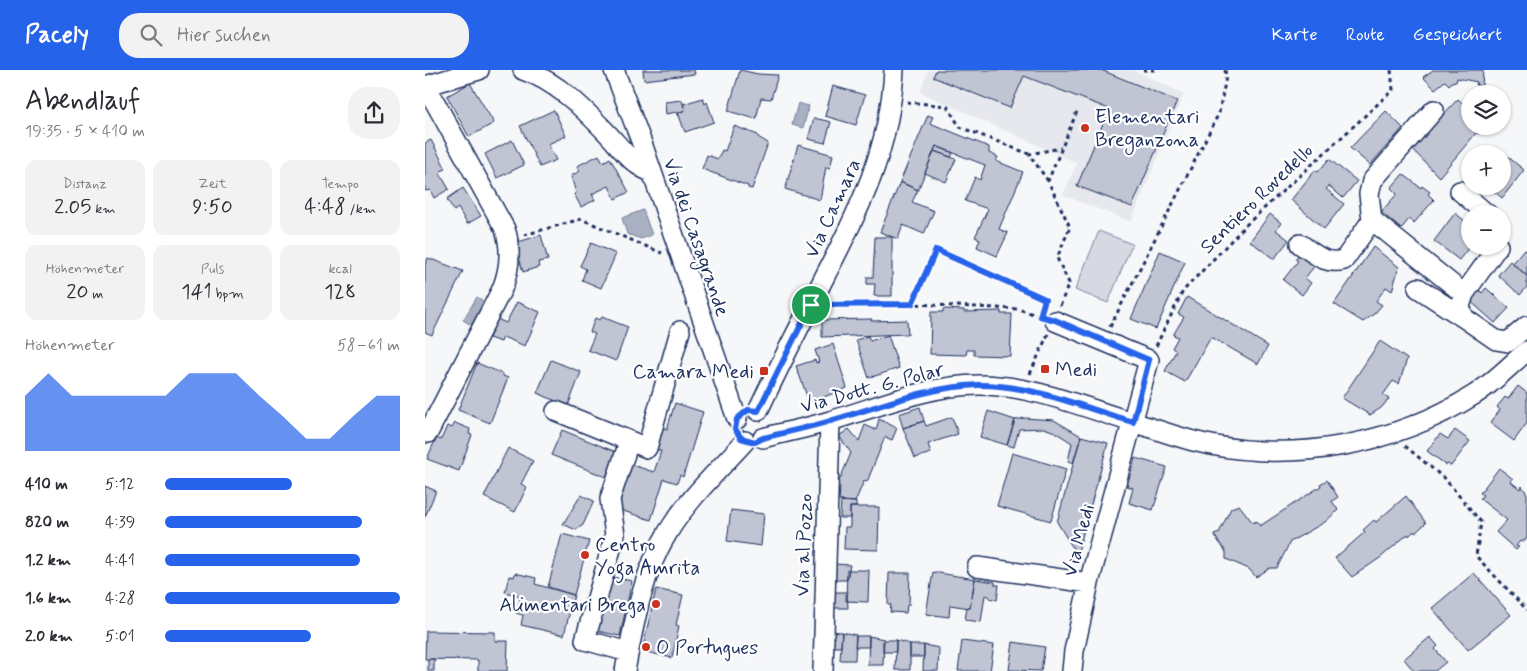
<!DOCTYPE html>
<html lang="de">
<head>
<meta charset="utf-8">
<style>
  :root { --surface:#fff; --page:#f2f2f3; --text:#2b2b33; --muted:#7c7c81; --accent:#2563eb }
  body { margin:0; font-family:Mynerve,sans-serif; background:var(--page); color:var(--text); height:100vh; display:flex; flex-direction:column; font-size:19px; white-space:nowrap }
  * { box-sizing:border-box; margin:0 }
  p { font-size:16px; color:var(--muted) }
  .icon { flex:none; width:28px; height:28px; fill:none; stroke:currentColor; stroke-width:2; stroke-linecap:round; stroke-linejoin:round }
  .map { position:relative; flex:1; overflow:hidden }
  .panel { display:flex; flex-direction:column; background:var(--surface); width:425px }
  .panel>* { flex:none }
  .controls { position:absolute; left:1036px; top:15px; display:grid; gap:10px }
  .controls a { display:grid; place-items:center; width:50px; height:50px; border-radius:50%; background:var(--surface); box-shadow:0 1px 4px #0004; font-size:25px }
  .pin { position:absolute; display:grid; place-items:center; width:42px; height:42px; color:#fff; margin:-21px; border:2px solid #fff; border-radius:50%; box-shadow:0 1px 5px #0007 }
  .round { display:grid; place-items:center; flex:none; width:52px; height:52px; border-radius:20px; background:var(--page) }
  .headline { display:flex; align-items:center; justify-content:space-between; height:85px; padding:0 25px }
  h1 { font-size:28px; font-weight:600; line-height:38px }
  .figures { display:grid; grid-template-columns:repeat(3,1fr); gap:8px; height:85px; padding:5px 25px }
  .figures div { display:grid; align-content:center; border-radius:12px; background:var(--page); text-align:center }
  .figures b { font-size:21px; font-weight:600 }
  .figures small { font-size:14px; font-weight:400 }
  .figures p { font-size:14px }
  .chart { height:140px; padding:10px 25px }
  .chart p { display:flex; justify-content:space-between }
  .chart svg { width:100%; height:90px; margin-top:5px; fill:var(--accent); opacity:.7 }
  ul { padding:0 25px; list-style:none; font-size:16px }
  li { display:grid; grid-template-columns:80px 60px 1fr; align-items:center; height:38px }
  li i { height:12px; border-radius:6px; background:var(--accent) }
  header { display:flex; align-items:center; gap:30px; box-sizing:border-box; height:70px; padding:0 25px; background:var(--accent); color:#fff }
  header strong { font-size:24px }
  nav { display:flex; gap:28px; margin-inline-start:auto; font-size:18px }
  .search { width:350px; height:45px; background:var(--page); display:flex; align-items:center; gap:12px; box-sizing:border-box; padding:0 18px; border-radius:20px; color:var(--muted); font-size:19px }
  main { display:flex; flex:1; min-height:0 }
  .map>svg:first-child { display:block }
</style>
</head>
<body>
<header>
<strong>Pacely</strong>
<div class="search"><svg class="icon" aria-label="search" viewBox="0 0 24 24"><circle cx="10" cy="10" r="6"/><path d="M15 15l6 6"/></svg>Hier suchen</div>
<nav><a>Karte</a><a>Route</a><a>Gespeichert</a></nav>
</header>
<main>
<section class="panel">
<div class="headline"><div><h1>Abendlauf</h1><p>19:35 · 5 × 410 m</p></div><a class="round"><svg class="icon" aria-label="share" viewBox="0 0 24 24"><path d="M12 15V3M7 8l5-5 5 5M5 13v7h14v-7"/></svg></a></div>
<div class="figures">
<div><p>Distanz</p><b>2.05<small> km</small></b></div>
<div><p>Zeit</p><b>9:50</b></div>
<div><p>Tempo</p><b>4:48<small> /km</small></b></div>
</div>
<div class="figures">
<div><p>Höhenmeter</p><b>20<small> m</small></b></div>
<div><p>Puls</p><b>141<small> bpm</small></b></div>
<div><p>kcal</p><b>128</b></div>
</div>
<div class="chart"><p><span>Höhenmeter</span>58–61 m</p>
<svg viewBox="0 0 160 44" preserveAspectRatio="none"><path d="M0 44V17L10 6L20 17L30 17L40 17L50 17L60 17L70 6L80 6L90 6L100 17L110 27L120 38L130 38L140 27L150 17L160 17V44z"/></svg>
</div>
<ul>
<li><b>410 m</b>5:12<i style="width:54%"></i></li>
<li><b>820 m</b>4:39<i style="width:84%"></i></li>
<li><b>1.2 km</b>4:41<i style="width:83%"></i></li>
<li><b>1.6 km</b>4:28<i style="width:100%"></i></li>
<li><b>2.0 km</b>5:01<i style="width:62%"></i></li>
</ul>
</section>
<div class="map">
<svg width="1102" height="601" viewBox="0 0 1102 601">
  <rect width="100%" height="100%" fill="#f6f7f9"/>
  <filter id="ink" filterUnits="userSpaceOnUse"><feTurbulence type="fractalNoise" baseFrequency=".02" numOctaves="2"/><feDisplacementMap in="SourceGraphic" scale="10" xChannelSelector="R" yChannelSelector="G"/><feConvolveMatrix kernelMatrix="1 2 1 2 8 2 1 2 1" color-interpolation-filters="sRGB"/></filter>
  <g filter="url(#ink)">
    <path fill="#e6e8ee" d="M503 0H708L759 24 706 152 638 125 652 93 495 22Z"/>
    <path fill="#d6d9e2" stroke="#7884a0" d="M674 161 707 174 683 233 650 220Z"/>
    <path fill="#a9b0c1" stroke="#707c99" d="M373 33 384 36 378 58 367 55Z
      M218 140 227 165 216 169 202 164 197 148Z
      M52 227 60 232 46 255 38 250Z"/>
    <path fill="#c0c4d3" stroke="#1b2f5e" d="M218 0H269L270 4 219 10Z
      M315 0 333 4 353 5 346 29 336 28 331 49 303 41Z
      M511 0H676L752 31 707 137 652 116 684 39 599 6 585 38 508 7Z
      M1008 0H1058L1057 16 1051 15 1052 12 1032 8 1031 12 1028 11 1024 15 1020 11 1010 19 998 7Z
      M45 13 69 53 44 67 22 26Z
      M408 16 440 25 431 55 400 46Z
      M278 28 280 34 282 32 289 52 260 62 253 43 260 40 258 34Z
      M1033 29 1043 38 1045 37V56H1060L1053 64 1052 62 1014 107 987 79 1004 60 1002 58 1009 50 1011 52Z
      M257 30 260 40 253 43 254 46 251 42 241 44 240 32Z
      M129 40 141 66 123 74 131 90 115 97 95 56Z
      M961 41 978 58 945 95 925 78Z
      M503 45 508 47 505 53 564 77V83L573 87 571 91 598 102 574 159 583 163 572 186 552 177 555 169 550 167 563 139 540 131 550 107 555 110 560 95 511 76 493 120 475 112Z
      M389 48 406 52 400 73 383 69Z
      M309 56 333 65V67L343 73 327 119 323 118V116L277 99 282 85 293 89 297 80 300 81Z
      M6 70 21 99 14 102 24 119 9 128 5 120 0 121V73Z
      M87 70 99 95 72 108 60 84Z
      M373 75 408 85 405 98 401 97 395 130 360 119Z
      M511 76 528 83 526 87 509 81Z
      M509 81 531 89 521 112 500 103Z
      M1076 81 1099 100 1077 128 1063 116H1078V84H1073Z
      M174 85 178 92 185 88 204 122 190 129 184 116 167 124 170 130 156 137 149 124 151 123 146 106 155 101 152 96Z
      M904 89 932 111 918 128 904 116 901 119 919 134 899 159 866 130 890 100 893 102Z
      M978 104 996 118 997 116 1005 122 1003 124 1009 130 989 153 984 149 976 159 956 142 972 124 966 118Z
      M475 112 493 120 487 132 509 141 499 164 478 155 473 169 455 162Z
      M38 118 56 146 42 154 33 138 29 141 22 129Z
      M1030 143 1045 155V176L1034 190 1009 171Z
      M845 144 856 153 851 160 864 170 849 189 825 171Z
      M116 165 123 190 113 192 114 197 98 202 90 173Z
      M450 167H467V226H449L450 214H442V207H448Z
      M166 173 191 184 176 218 157 210 161 199 155 196Z
      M948 177 974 197 967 221 961 217 951 231 957 235 949 244 938 252 909 234Z
      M1099 179 1102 182V206L1087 193Z
      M735 181 760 192 731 259 706 249Z
      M875 183 892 193 880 208 886 213 877 225 858 210 873 191 870 189Z
      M3 188 38 201 7 265 0 262V195Z
      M1085 191 1102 206V217L1095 225 1073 205Z
      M1052 218 1057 223 1061 218 1084 238 1070 253 1043 229Z
      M762 227 843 276 833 294 786 267 760 312 740 301 751 281 747 278 753 267 748 265 759 247 753 244Z
      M92 232 115 242 100 276 78 267 76 272 64 268 72 249 81 253Z
      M518 239 539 240V242L576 241V244H587L585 286 549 285V280H542L541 285 505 284 506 242H518Z
      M177 247 203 257 191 291 163 280 170 264 165 262 170 248 175 250Z
      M447 249 446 251 482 250 483 264 397 267V250Z
      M463 265 474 298 444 308 431 270 443 266 445 271Z
      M955 271 982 289 974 314 968 311 958 325 964 329 956 338 945 345 917 328Z
      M408 274 422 318 386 332 385 328 383 329 371 296 390 290 391 293 394 292 390 280Z
      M126 290 156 302 143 336 112 323Z
      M52 293 78 304V306L83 308 65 353 33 340Z
      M1093 316 1102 323V353L1089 371 1065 353 1075 340 1072 337 1080 327 1083 329Z
      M250 333 278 342 258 407 255 405 252 413 239 409 226 450 192 439 207 395 229 402 236 381 229 379 236 357 242 359Z
      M495 337 499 351 478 358 474 344Z
      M563 341 590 350 582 375 555 367Z
      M527 347 533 364 503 374 506 383 490 388 478 358 499 351 501 356Z
      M600 348 629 350 656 366 648 393 643 391 647 373 630 362 619 358 594 359 589 377 582 375 590 350Z
      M454 349 472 358 467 370 460 367 442 412 439 411 430 432 414 431 415 417 412 416 426 383 414 366 424 359 434 371 440 355 451 360Z
      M30 353 45 359 44 364 47 365 34 401 2 389 11 368 16 370 22 356 27 358Z
      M137 360 191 382 181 407 126 385Z
      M1030 360 1045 371 1026 396 1023 394 1021 395 1002 381 1015 364 1023 369Z
      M656 366 683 373 652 485 632 452Z
      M83 378 108 391 96 414 102 417 90 442 59 427Z
      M587 383 641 399 626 451 572 436Z
      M710 388 742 397 728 440 704 433 708 418 702 416Z
      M1074 398 1088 409 1085 411 1095 419 1097 416 1102 424V468L1097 472 1095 471 1091 476 1094 477 1091 480 1071 462 1082 450 1055 429 1058 425 1055 423Z
      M902 410 913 427 907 431 913 440 900 452 865 472 852 498H845L831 507 824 499 801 489V482L789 465 794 463 806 438 814 435 828 453 831 451 835 456 896 416 895 414Z
      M0 416 11 421 0 447Z
      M156 425 169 431 158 455 151 460 138 454Z
      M981 426 1001 453 990 463 989 461 984 466 983 464 955 488 927 507 910 488 940 462 938 460 949 450 951 452Z
      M416 431 431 432V437H425V448H415Z
      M425 437H454L453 480 419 479 420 457H425Z
      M306 440 339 444 336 476 302 471Z
      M137 464 164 471 149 525 123 517Z
      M410 494 425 495 422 510H409Z
      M422 500H444L443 532 421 531Z
      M508 502 550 509 545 538 525 535 524 547 501 544Z
      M90 503 111 508 110 514 149 525 139 565 96 555 98 545 91 543 96 526 80 522 84 506 89 507Z
      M464 503H485L484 535H482L481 543 465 542 466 535H463Z
      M1049 503 1086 545 1043 580 1007 538Z
      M182 506 207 511 195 566 172 561Z
      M550 509 570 512V515H574L572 530 564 528V526L560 525 556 552 540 550 542 537 545 538Z
      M231 519 258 525 251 555 254 556 247 588 217 581Z
      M409 522H422L423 538H408Z
      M1 561 70 562V571H83L82 601H53V590L0 589Z
      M403 561 417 562 416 577H403Z
      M417 562 431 565 430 590H415Z
      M431 566H444V577H430Z
      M444 566 459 569 458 595H443Z
      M1005 567 1013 576 1010 579 1021 592 1010 601H989L979 589Z
      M458 570H471V582H458Z
      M471 570 485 574V600H470Z
      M537 571 569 575 565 601H533Z
      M588 572 620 577 616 601 584 600Z
      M485 575H499V587H485Z
      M499 575 514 578 513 601H498Z
      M3 589H9V601H3Z"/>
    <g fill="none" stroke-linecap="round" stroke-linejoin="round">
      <defs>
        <path id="minor" d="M98 0C131 11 157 37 181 62 194 75 208 97 227 102
          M189 0 218 76 312 349
          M0 16 54 0
          M1 16 80 159C87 180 85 199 77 219L3 363
          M1009 40 947 111 944 124 947 150 1039 224 1035 236 1039 248 1071 270 1083 272 1102 256
          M1035 121 1062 144
          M875 174C890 184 900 195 919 190L947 150
          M993 218 1039 248
          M1039 224 1073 176
          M630 251 724 290 664 513 649 581 647 601
          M131 341 222 378 255 261
          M333 341C354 296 377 252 399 208 435 139 465 79 469 0
          M338 368C360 362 383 358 405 351 453 337 503 315 554 315 606 315 658 337 707 352 731 359 756 369 781 374 872 393 971 374 1049 325 1068 313 1085 295 1102 281
          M552 497 664 513
          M203 582 160 570 190 465 185 429 204 372
          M200 601C209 553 217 504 243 462 263 429 294 400 320 371
          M398 601 405 351"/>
      </defs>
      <use href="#minor" stroke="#1b2f5e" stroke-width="22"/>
      <path stroke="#1b2f5e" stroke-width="3" stroke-dasharray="4 4" stroke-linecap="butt" d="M718 0H732
        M482 32 522 36 535 57 604 84
        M623 111 604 84 636 78
        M99 165 156 149 237 183
        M487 234 511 180 620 229 617 239
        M404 235 487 234 593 239 614 246
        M635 236 644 213 632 188 645 157 623 111 653 39
        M685 257 794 43 801 7 800 0
        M731 276 758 221 821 155 968 20 966 0
        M605 304 623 264
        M980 376 1020 409 1056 452 1051 486 1102 540"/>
      <use href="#minor" stroke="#fff" stroke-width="19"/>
    </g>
  </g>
  <g fill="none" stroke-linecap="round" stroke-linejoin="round" filter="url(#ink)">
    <defs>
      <path id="route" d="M511 180 620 229 615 246 630 250 724 290 708 352C660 338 605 314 553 315 501 317 454 337 405 351 383 358 360 362 338 368L330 372 316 368 310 359 312 349 323 340 333 341 386 235 487 234Z"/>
    </defs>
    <use href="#route" stroke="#fff" stroke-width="10"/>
    <use href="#route" stroke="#2563eb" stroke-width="6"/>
  </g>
  <g fill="#c8321e" stroke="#fff" stroke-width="2">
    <circle cx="660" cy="58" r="5"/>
    <rect x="615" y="294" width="10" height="10" rx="2.5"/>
    <rect x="334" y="296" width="10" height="10" rx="2.5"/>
    <circle cx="160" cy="485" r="5"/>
    <circle cx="231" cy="534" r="5"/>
    <circle cx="221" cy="577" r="5"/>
  </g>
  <g text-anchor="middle" stroke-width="4.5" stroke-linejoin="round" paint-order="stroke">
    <g font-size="20" fill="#1b2f5e" stroke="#fff" text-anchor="start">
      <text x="670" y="53">Elementari<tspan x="670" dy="23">Breganzona</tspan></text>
      <text x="630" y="306">Medi</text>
      <text x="329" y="308" text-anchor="end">Camara Medi</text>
      <text x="170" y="481">Centro<tspan x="170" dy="23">Yoga Amrita</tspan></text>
      <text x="221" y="541" text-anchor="end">Alimentari Brega</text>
      <text x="231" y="584">O Portugues</text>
    </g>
    <g font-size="20" fill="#1b2f5e" stroke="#fff">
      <text transform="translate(831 128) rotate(-44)" y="7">Sentiero Rovedello</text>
      <text transform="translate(407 138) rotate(-65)" y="7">Via Camara</text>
      <text transform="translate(272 167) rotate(71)" y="7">Via dei Casagrande</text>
      <text transform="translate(447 317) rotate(-15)" y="7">Via Dott. G. Polar</text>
      <text transform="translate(653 470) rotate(-75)" y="7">Via Medi</text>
      <text transform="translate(378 475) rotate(-88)" y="7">Via al Pozzo</text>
    </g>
  </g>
</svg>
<div class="controls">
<a><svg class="icon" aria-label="layers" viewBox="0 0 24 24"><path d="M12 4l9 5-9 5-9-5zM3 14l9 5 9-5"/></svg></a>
<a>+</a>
<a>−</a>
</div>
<div class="pin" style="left:386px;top:235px;background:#1e9e55"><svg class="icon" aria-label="arrive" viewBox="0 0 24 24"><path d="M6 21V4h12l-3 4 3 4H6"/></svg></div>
</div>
</main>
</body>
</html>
